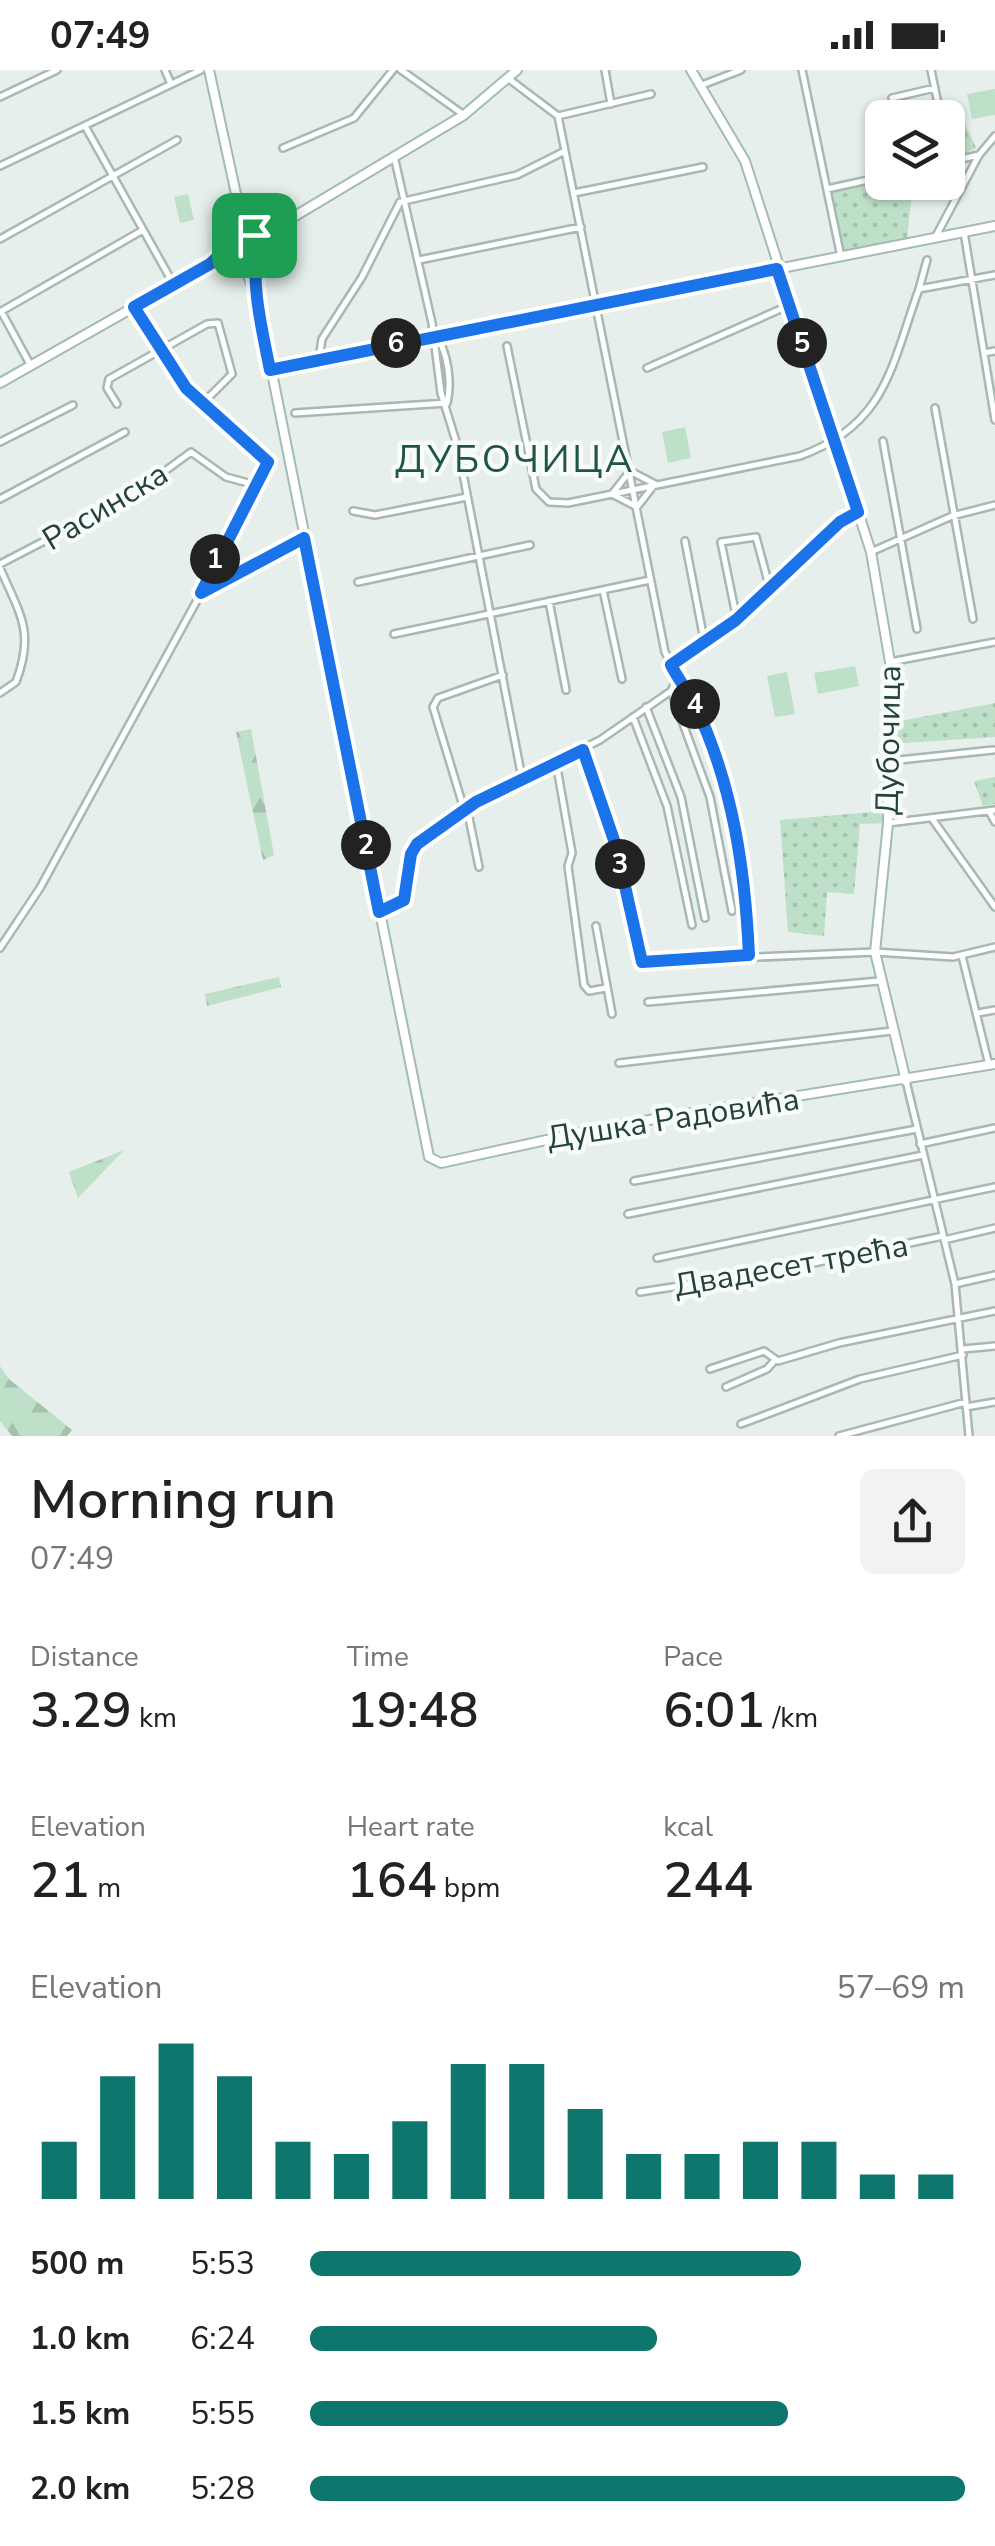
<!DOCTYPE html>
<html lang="en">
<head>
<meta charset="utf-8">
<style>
  :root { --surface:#fff; --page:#f2f2f2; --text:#222; --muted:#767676; --accent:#0f766e }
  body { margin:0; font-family:"Nunito Sans",sans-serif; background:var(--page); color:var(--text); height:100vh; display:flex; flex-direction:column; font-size:38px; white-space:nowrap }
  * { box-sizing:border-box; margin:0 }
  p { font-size:32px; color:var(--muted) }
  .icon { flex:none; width:55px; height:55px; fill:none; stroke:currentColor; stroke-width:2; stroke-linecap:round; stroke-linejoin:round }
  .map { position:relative; height:1366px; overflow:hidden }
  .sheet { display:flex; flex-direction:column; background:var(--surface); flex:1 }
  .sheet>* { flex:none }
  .fabs { position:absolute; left:865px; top:30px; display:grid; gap:20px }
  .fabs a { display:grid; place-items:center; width:100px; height:100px; border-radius:15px; background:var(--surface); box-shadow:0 2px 8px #0004; font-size:50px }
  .pin { position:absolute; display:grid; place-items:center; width:85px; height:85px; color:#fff; margin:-42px; border-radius:20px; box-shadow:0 5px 15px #0006 }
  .km { position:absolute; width:50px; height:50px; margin:-25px; border-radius:50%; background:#222; color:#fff; font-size:28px; line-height:50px; text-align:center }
  .round { display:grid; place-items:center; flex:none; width:105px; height:105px; border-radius:15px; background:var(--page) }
  .head { display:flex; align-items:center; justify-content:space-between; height:170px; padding:0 30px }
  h1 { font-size:55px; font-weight:600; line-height:75px }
  .metrics { display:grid; grid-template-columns:repeat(3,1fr); gap:15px; height:170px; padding:10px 30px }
  .metrics div { display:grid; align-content:center }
  .metrics b { font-size:50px; font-weight:600 }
  .metrics small { font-size:28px; font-weight:400 }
  .metrics p { font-size:28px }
  .chart { height:280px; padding:20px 30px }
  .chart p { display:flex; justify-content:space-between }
  .chart svg { width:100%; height:180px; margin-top:10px; stroke:var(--accent); stroke-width:6 }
  ul { padding:0 30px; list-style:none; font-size:32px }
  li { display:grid; grid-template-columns:160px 120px 1fr; align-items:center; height:75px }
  li i { height:25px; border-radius:12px; background:var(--accent) }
  .status { display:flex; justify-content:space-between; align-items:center; height:70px; padding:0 50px; background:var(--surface); direction:ltr }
  .status svg { height:28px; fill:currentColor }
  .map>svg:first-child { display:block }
</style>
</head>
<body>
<div class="status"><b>07:49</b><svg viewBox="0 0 49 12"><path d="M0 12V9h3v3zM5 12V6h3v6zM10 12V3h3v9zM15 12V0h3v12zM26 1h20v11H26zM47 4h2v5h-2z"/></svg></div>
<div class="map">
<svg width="995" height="1366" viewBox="0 0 995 1366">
  <defs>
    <pattern id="green-dots" width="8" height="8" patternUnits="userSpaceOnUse" patternTransform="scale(2.5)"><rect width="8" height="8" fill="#bfe0c8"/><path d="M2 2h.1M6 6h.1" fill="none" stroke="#a4c1ad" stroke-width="1.8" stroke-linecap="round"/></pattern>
    <pattern id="forest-firs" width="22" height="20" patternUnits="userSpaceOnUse" patternTransform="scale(2.5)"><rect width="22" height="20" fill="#bfe0c8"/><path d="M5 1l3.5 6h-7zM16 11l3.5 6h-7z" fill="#a4c1ad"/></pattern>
  </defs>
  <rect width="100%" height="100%" fill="#e6efeb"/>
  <path fill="url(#green-dots)" d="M959 41 976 78 956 88 951 84 948 48 943 44Z
    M882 110 913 113 907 169 843 181 830 121Z
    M995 633V667L889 674 890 653Z
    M995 707V734L983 736 974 711Z
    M883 741 884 753 860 754 854 824 827 822 824 866 788 862 780 750Z"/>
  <path fill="url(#forest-firs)" d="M251 659 274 785 263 790 236 662Z
    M279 907 281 917 207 936 205 924Z
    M124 1080 78 1128 69 1102Z
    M0 1296 9 1309 72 1360 67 1366H12L0 1351Z"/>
  <path fill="#bfe0c8" d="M995 19V45L972 49 967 24Z
    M188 124 194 150 180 153 174 127Z
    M685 357 691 388 668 393 662 362Z
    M855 596 859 616 818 624 814 603Z
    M787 602 795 644 775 647 767 606Z"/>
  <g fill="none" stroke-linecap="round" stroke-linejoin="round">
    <defs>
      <path id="street" d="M165 0 171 14
        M401 0 464 45
        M605 0 611 34
        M802 0 841 187
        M931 0 941 48
        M509 9 558 46 665 582 709 669 738 764 749 885
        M702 15 741 0
        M0 27 57 0
        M892 28 935 18
        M558 46 651 24
        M85 56 174 215
        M283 78 354 48 393 0
        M394 86 432 253 441 323 458 378 522 708
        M948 92 979 85 995 66
        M0 96 201 0
        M827 119 882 107
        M574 123 703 97
        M964 162 995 350
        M936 166 979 85
        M0 169 177 70
        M419 190 581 157
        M919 219 927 190
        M134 237 186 318 268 392 201 523 304 468
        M1 241 31 296
        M0 242 143 160
        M435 265C448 281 452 313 447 333
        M507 276 536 419 549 432 568 433 800 386C886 355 891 297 919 219L995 205
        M984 283 995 281
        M319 288 322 269 362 207 400 132 517 105 565 81
        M647 298 790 235
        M117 334 107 318 109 309 207 254 218 253 232 304 203 333
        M935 338 973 549
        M295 343 447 333
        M883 371 917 559
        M0 372 73 335
        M630 401 655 414 637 437 612 424Z
        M0 429 125 362
        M353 441 375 445 467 427
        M685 471 705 575
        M871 482 952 446 995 435
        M0 494 131 426 191 382 226 407 259 416
        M0 498C20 545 35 561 16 612L0 623
        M358 512 530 475
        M603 520 622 609
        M549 531 566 620
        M737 550 721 472 756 467 770 519
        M394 564 650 510
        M890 592 995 572
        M672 595 737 550 840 451 858 442
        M671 621 710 727 732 841
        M646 637 681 727 705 848
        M633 647 667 736 692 855
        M583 680 616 777 643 892 875 882 953 887 995 877
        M890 691 993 680
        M556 692 572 783 568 796 584 915 589 921 606 918
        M467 738 479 797
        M464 739 433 637 438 628 503 605
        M989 741 995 752
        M933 750 995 837
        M888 753 995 740
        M379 842 404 830 411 783 417 774 476 732 600 670 671 621 677 609
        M596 856 612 944
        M0 878 40 818 201 523
        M962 886 989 995
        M648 932 879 911
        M978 943 995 940
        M619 993 892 961
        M906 1011 955 1214 969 1366
        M920 1074 995 1058
        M634 1111 917 1059
        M628 1144 923 1085
        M944 1170 995 1158
        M657 1188 995 1117
        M955 1214 995 1205
        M640 1222 766 1203 943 1166
        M963 1279 995 1276
        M710 1299 764 1281 778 1291 839 1273 995 1241
        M726 1317 767 1299 774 1291
        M966 1337 995 1332
        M741 1354 860 1309 963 1285
        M839 1366 966 1332"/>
      <path id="secondary" d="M209 0 238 133 236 166
        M691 0 745 91 871 482 890 592 888 753 875 882 906 1011
        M244 142 259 155 273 157
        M258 175 280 155 464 45 517 0
        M253 183 257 224
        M241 186 258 233 429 1087 441 1093 606 1057 995 994
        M220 190 236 193 247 202
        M270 299 995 156
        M0 313 210 194 233 175 238 163H252L258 172 255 181 246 186 233 175"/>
    </defs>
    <use href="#street" stroke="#a8b8b2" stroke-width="10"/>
    <use href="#secondary" stroke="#a4bbb3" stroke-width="12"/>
    <use href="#street" stroke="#fff" stroke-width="5"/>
    <use href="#secondary" stroke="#fff" stroke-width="8"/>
  </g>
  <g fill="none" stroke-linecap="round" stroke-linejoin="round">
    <defs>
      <path id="route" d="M245 161 258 172C250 212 262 259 270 300L777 199 858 442 840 452 736 550 671 595C678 609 688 621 695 635 733 715 745 799 749 885L642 892 616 776 583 680 476 732 417 774 411 784 404 830 379 842 304 468 201 523 268 392 186 318 134 237 210 194Z"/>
    </defs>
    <use href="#route" stroke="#fff" stroke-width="20"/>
    <use href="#route" stroke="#1a73e8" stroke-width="12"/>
  </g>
  <g text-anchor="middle" stroke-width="9" stroke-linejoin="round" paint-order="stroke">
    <g font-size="32" fill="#24423a" stroke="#f7fbf9">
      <text transform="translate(105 436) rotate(-31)" y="11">Расинска</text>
      <text transform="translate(888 670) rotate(-89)" y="11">Дубочица</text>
      <text transform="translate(673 1048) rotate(-9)" y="11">Душка Радовића</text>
      <text transform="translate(791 1195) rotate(-10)" y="11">Двадесет трећа</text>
    </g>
    <g font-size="38" letter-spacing="2.5" fill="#1f5548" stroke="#f7fbf9">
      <text x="515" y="402">ДУБОЧИЦА</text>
    </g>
  </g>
</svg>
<div class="fabs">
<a><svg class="icon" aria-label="layers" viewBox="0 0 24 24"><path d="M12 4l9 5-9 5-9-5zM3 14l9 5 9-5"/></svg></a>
</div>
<div class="pin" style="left:254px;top:165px;background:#1e9e55"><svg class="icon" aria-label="arrive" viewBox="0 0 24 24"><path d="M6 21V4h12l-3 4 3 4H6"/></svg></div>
<b class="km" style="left:215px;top:489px">1</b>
<b class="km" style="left:366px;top:775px">2</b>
<b class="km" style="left:620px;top:794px">3</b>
<b class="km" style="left:695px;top:634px">4</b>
<b class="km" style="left:802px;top:273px">5</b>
<b class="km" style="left:396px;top:273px">6</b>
</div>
<section class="sheet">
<div class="head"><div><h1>Morning run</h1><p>07:49</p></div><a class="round"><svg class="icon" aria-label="share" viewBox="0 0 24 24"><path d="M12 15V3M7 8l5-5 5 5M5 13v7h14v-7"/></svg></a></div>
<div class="metrics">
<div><p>Distance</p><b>3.29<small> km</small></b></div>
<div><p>Time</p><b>19:48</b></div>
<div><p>Pace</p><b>6:01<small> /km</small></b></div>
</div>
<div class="metrics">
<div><p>Elevation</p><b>21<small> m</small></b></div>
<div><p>Heart rate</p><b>164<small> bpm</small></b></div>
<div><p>kcal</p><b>244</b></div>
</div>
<div class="chart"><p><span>Elevation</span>57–69 m</p>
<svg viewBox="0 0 160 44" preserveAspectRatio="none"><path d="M5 44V30M15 44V14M25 44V6M35 44V14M45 44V30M55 44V33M65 44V25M75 44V11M85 44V11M95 44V22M105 44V33M115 44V33M125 44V30M135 44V30M145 44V38M155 44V38"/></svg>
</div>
<ul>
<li><b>500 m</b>5:53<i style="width:75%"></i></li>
<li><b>1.0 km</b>6:24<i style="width:53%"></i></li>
<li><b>1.5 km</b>5:55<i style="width:73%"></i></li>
<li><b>2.0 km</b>5:28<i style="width:100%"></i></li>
</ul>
</section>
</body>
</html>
